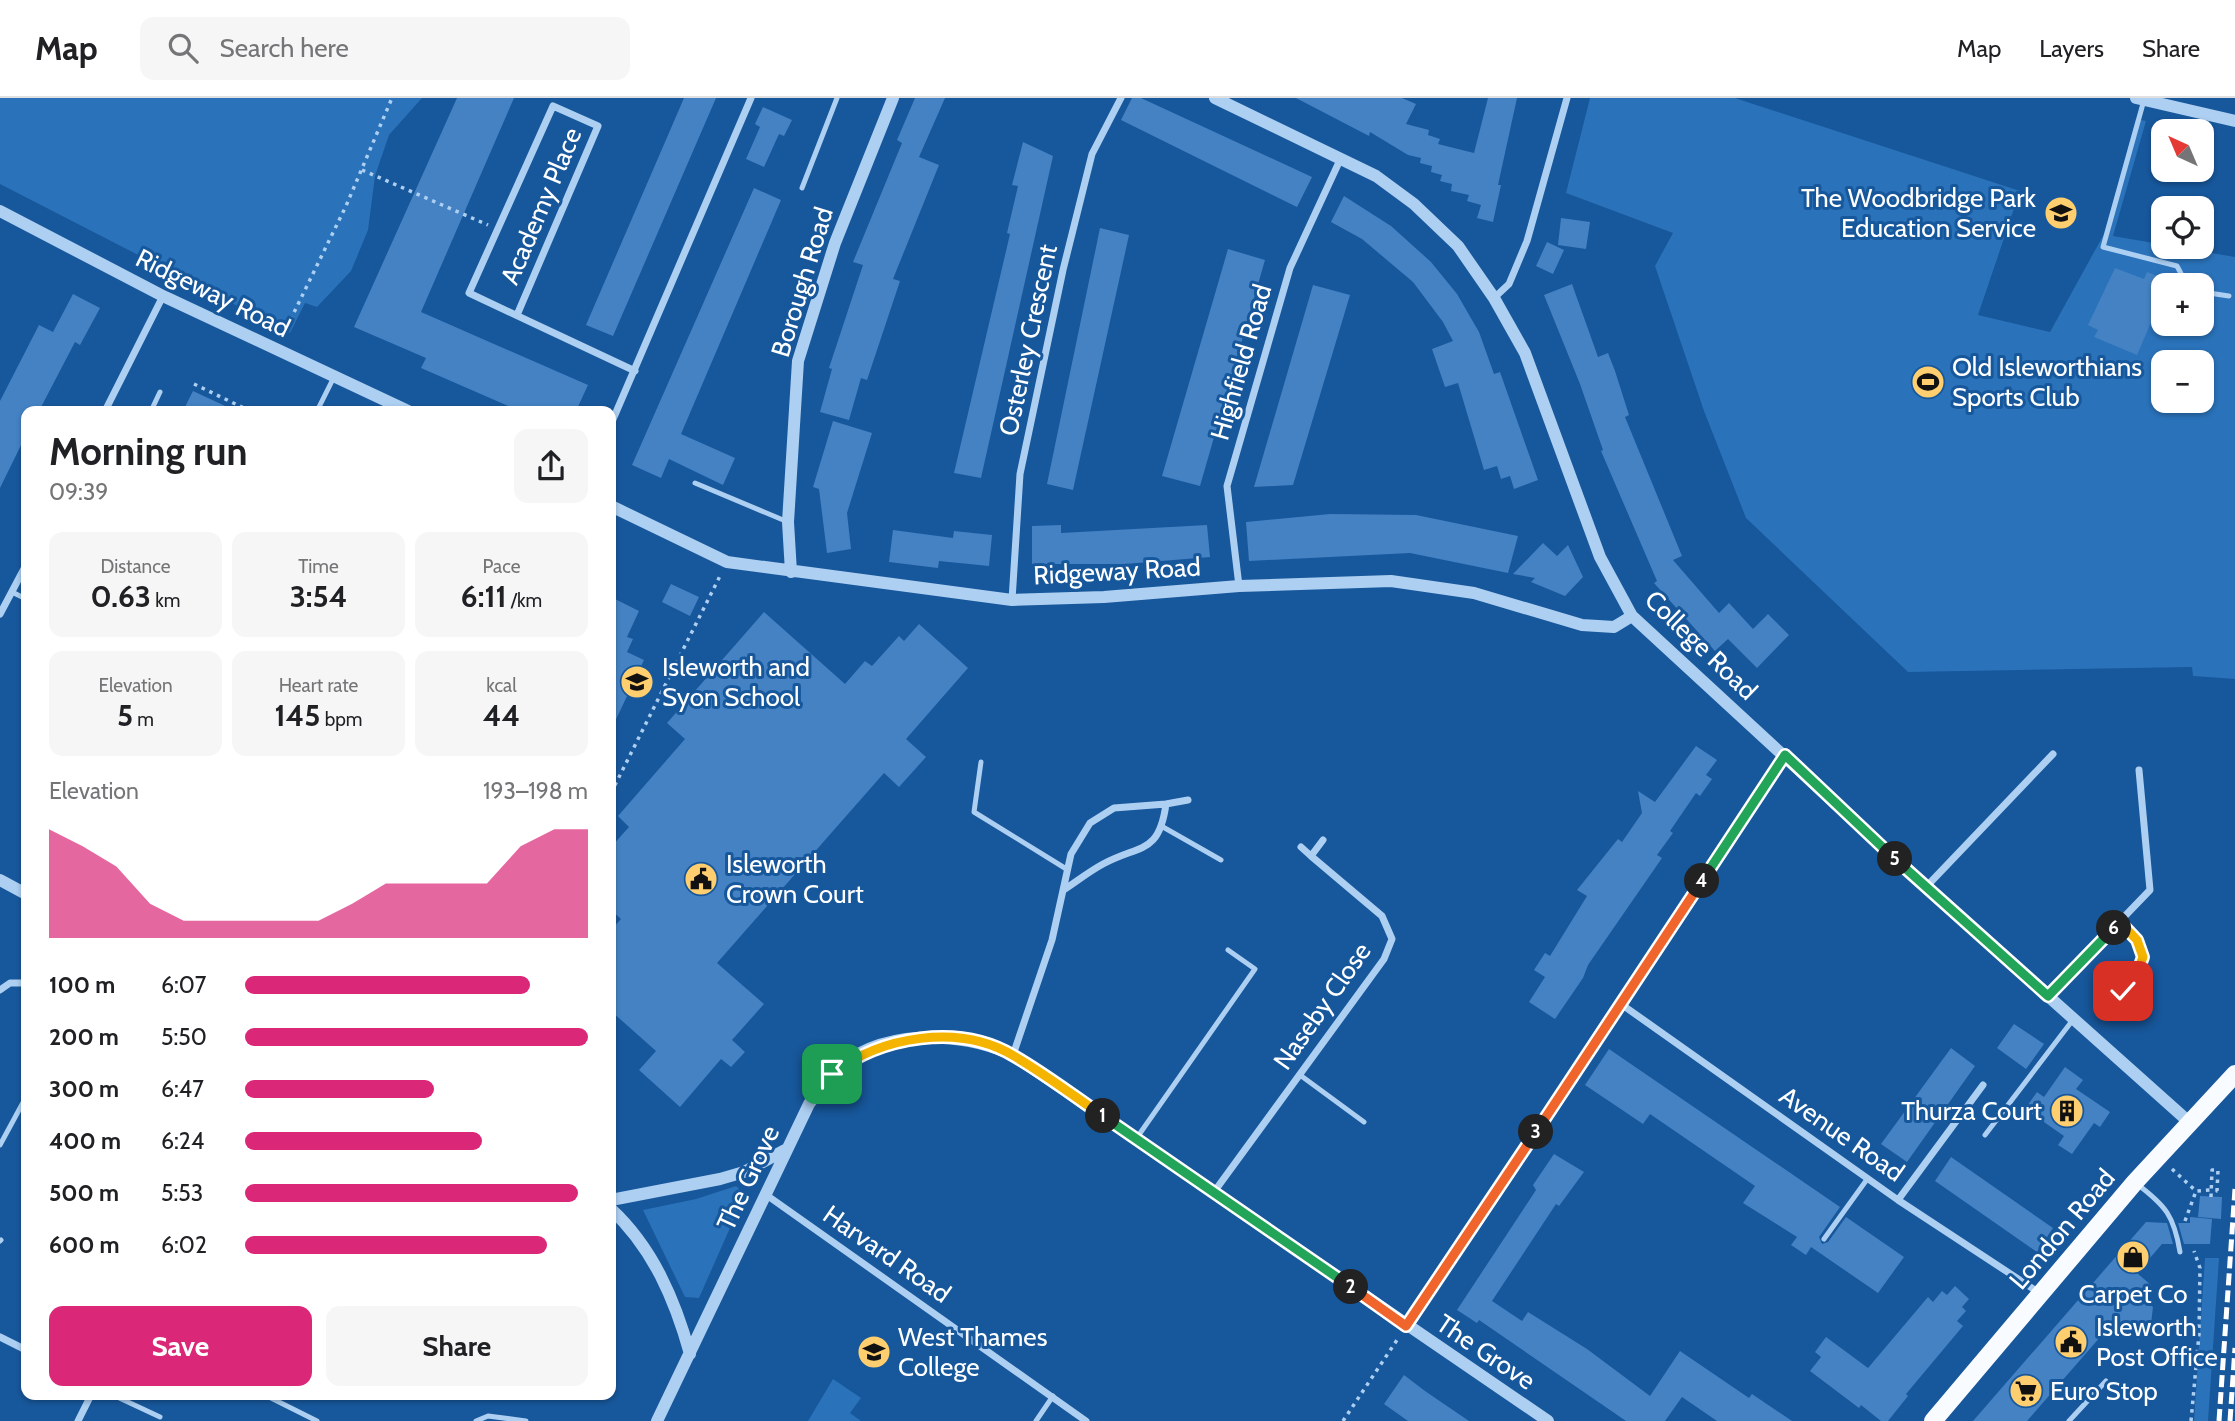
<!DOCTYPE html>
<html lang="en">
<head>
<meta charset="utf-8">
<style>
  :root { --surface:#fff; --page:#f6f6f6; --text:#202124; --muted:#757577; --line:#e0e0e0; --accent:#db2777 }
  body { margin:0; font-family:Cabin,sans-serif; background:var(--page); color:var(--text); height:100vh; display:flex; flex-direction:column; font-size:26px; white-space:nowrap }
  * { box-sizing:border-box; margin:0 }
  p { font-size:23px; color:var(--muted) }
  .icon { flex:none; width:38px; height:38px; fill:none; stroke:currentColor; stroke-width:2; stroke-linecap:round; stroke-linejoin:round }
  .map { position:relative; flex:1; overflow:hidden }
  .drawer { position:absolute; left:21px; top:308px; width:595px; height:994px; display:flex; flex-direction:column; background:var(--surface); border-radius:14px; box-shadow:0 2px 5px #0004 }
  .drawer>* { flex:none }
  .needle { width:46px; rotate:316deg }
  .buttons { position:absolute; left:2151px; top:21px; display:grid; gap:14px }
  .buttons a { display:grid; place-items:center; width:63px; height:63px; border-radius:14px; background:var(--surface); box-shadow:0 2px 5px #0004; font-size:35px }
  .pin { position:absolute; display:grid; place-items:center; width:60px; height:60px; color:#fff; margin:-30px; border-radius:14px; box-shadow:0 4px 10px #0006 }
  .km { position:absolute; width:35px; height:35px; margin:-18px; border-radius:50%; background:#222; color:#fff; font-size:19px; line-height:35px; text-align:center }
  .round { display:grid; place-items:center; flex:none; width:74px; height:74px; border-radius:14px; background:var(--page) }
  .headline { display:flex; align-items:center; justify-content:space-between; height:119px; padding:0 28px }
  h1 { font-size:38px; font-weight:700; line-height:52px }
  .stats { display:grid; grid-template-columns:repeat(3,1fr); gap:10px; height:119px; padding:7px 28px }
  .stats div { display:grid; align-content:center; border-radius:14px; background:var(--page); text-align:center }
  .stats b { font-size:30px; font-weight:700 }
  .stats small { font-size:19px; font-weight:400 }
  .stats p { font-size:19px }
  .chart { height:196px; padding:14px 28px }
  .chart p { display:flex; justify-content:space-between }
  .chart svg { width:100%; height:126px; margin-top:7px; fill:var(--accent); opacity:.7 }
  .cta { display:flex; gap:14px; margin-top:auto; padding:14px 28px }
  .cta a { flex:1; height:80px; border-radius:14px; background:var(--accent); color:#fff; font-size:28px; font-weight:700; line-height:80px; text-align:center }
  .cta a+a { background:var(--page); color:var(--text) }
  ul { padding:0 28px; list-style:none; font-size:23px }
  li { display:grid; grid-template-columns:112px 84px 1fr; align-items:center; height:52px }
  li i { height:18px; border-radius:9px; background:var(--accent) }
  header { display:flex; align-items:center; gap:42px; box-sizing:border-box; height:98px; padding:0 35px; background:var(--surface); border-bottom:2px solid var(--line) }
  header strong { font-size:33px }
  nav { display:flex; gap:38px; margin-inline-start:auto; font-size:24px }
  .search { width:490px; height:63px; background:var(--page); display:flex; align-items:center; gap:18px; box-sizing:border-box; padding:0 24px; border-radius:14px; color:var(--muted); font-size:26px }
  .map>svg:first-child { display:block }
</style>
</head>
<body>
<header>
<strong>Map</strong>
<div class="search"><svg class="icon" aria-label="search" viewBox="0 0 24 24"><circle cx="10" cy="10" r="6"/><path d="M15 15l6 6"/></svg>Search here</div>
<nav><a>Map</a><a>Layers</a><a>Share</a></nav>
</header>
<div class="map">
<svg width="2235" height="1323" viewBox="0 0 2235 1323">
  <rect width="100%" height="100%" fill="#17579b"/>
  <path fill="#2a72b9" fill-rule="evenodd" d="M0 0H422L389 37 375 78 368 132 351 173 317 209 305 205 290 235 0 86Z
    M1590 0H1735L2020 93 1978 217 2050 234 2104 136 2136 21 2146 23 2113 138 2235 159V581L2193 578 2192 569 1908 574 1746 420 1704 313 1655 168 1673 135 1566 95ZM2163 187H2202V226H2163ZM2163 264H2202V303H2163Z
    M736 1088 745 1096 699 1200 685 1199 643 1112 696 1101Z
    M2205 1160H2219L2208 1323H2194Z
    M833 1281 861 1300 850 1315 861 1323H808Z"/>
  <path fill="#4482c4" d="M457 0H514L421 214 588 287 576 313H520L421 270 426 260 354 229Z
    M684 0H716L613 238 586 227Z
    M915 0H945L919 59 939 67 893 181 900 183 867 282 861 280 849 322 820 314 832 271 829 270 863 167 853 164 902 45 897 42Z
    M1132 0H1141L1312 79 1297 109 1121 22Z
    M1296 0H1402L1416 6 1406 26 1429 32 1428 37 1440 41 1438 46 1474 55 1488 0H1517L1498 87H1501L1493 124 1477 120 1481 107 1467 103 1469 97 1451 93 1452 86 1440 83 1442 77 1431 74 1432 68 1420 65 1421 60 1408 57 1370 34 1369 38Z
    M763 9 792 22 784 38 779 36 764 69 746 61 760 29 755 26Z
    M1023 44 1053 58 981 380 954 375 1010 136 1007 135 1018 88 1012 87Z
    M754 90 781 102 681 336 735 360 723 387 669 361 661 380 632 367Z
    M1344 98 1391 128 1431 164 1457 196 1479 234 1494 276 1500 274 1538 382 1514 391 1510 378 1501 381 1497 368 1484 372 1458 285 1445 289 1432 251 1453 243 1443 224 1413 184 1362 141 1331 124Z
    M1561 120 1590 124 1586 151 1558 147Z
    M1100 130 1129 137 1073 392 1047 386Z
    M1547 144 1564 152 1553 176 1536 168Z
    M1228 151 1265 162 1200 388 1162 378Z
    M2115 170 2144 181 2147 174 2162 180 2154 198 2161 201 2137 257 2094 239 2098 232 2088 227Z
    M1572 186 1598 259 1608 255 1615 273 1629 317 1625 319 1682 458 1673 462 1719 515 1729 505 1753 531 1768 516 1789 537 1757 570 1728 541 1715 553 1654 485 1657 483 1601 353 1603 352 1580 286 1544 197Z
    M1313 187 1350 197 1293 387 1254 389Z
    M73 196 100 210 80 247 75 244 39 313H26V337L0 390V303L39 227 53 234Z
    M193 293 236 313H183Z
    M833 323 872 335 847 415 851 451 827 455 819 391 813 389Z
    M1330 416 1416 417 1518 438 1508 475 1410 455 1249 463 1246 424Z
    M1061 427V435L1207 427 1210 459 1125 466H1032V428Z
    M893 432 953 440 954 433 992 437 989 468 939 463 938 470 889 464Z
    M1543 445 1557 458 1568 447 1583 479 1565 498 1531 484 1535 480 1513 476Z
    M671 486 699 499 690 518 662 504Z
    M611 499 639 513 627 539 633 541 627 554 644 562 611 632Z
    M764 514 845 586 865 563 872 568 899 538 904 543 919 526 968 570 906 641 926 659 899 689 884 675 717 865 764 906 732 942 745 954 731 969 721 961 680 1009 639 972 656 953 611 913V832L621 821 611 812V749L629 729 618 718 685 641 667 625Z
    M1696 648 1717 662 1706 677 1712 681 1700 698 1696 695 1670 733 1673 735 1657 757 1662 760 1588 867 1583 880 1555 921 1529 904 1545 879 1534 872 1545 855 1550 858 1587 798 1577 792 1618 741 1622 744 1642 715 1638 693 1655 704Z
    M2014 926 2044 946 2026 971 1997 950Z
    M1951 950 1975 968 1907 1064 1881 1046Z
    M1609 951 1840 1109 1819 1139 1822 1146 1828 1144 1846 1119 1904 1159 1878 1195 1811 1149 1806 1157 1791 1147 1797 1139 1743 1105 1755 1088 1650 1016 1643 1026 1585 987Z
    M2065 969 2083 982 2076 991 2110 1014 2100 1029 2094 1025 2072 1056 2058 1047 2064 1038 2025 1011 2037 994 2044 999Z
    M1554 1056 1584 1074 1559 1108 1556 1106 1492 1203 1522 1223 1528 1214 1587 1251 1650 1298 1680 1253 1749 1300 1752 1296 1792 1323H1717L1682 1299 1665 1323H1626L1479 1222 1477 1225 1457 1212 1536 1092 1533 1087Z
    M1951 1059 2053 1130 2037 1154 1935 1083Z
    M2200 1098 2222 1099 2221 1121 2198 1119Z
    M2190 1119 2212 1121 2210 1146H2184L2178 1125H2190Z
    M2146 1124 2167 1125 2173 1146H2162L2137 1175 2151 1187 2141 1199 2153 1209 2151 1226 2138 1242 2115 1222 2027 1323H1973Z
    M1955 1188 1969 1201 1962 1209 1966 1213 1957 1223 1963 1228 1906 1296 1908 1298 1888 1323H1881L1861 1307 1859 1310 1810 1273 1821 1259 1815 1254 1826 1239 1868 1270 1928 1199 1933 1204 1942 1193 1947 1197Z
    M1404 1277 1425 1293 1469 1323H1408L1384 1306Z"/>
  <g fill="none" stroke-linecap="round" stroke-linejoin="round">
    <path stroke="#adcff2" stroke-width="3.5" stroke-dasharray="3.5 5" stroke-linecap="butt" d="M362 72 488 127
      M283 237 346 108 392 0
      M194 286 250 313
      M611 695 720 478
      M2172 1071 2196 1093 2211 1092
      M2211 1099 2212 1072H2218L2217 1093H2222
      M2185 1123 2196 1093
      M1343 1323 1399 1239
      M2191 1323 2199 1236 2200 1170 2194 1153"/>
    <path stroke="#adcff2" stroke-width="5" d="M2144 2 2103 149 2177 168 2187 187
      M802 90 837 0
      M2202 194 2229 198
      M151 313 160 294
      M317 313 334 279
      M695 385 788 424
      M12 494 26 501
      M981 664 974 714 1068 772
      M1163 729 1221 762
      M2120 824 2137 842 2143 859 2136 878 2123 893 2141 909
      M1300 977 1364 1024
      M1985 1037 2072 923
      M1136 1041 1255 871 1228 852
      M0 1047 26 999
      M2137 1086C2166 1108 2174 1118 2180 1154
      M1824 1141 1868 1080
      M0 1143 1 1142
      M113 1297 160 1319
      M265 1297 317 1323
      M476 1323 488 1318 526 1323
      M1036 1323 1053 1298
      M2069 1323 2106 1283"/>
    <path stroke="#adcff2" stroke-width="7" d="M1494 200 1509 186 1527 143 1567 0
      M517 217 598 28 553 8 469 195 635 273
      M105 313 163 198
      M611 326 751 0
      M1239 488 1227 388 1290 170 1340 62
      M1012 502 1020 376 1063 172 1092 56 1121 0
      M0 516 26 467
      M1166 706 1188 702
      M1301 749 1311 758
      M1926 789 2053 656
      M0 892 10 885H26
      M2048 898 2150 792 2139 672
      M1621 906 1898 1102 2041 1196
      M1013 957 1052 842 1071 756 1090 725 1114 710 1166 706C1159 757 1140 746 1103 766 1090 773 1077 783 1065 791
      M1214 1094 1384 861 1392 841 1382 818 1311 758 1323 742
      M765 1096 1086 1323
      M1898 1102 1983 987
      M1407 1227 1785 657
      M0 1239 26 1252
      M78 1323 91 1297"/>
    <path stroke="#adcff2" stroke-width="12" d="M1215 0 1376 78 1414 106 1458 148 1494 200 1525 255 1600 459 1632 518 1926 789 2189 1024
      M2136 0 2235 23
      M0 113 163 198 408 313
      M611 408 727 464 1012 502 1104 499 1239 488 1391 483 1474 495 1582 527 1614 529 1632 518
      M791 474 788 424 798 263 835 145 893 0
      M0 782 26 796
      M611 1102 720 1081 744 1074 785 1052
      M611 1111C653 1150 675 1202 690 1256
      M657 1323 809 1006C817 996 824 984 833 975 878 930 959 932 1013 957L1548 1323"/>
    <path stroke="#f8fbff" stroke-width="18" d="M1933 1323 2135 1084 2235 976"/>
    <path stroke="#fff" stroke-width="5" stroke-dasharray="12 5" stroke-linecap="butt" d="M2219 1323 2235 1091
      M2230 1323 2235 1250"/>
  </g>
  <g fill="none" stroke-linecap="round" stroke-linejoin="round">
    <defs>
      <path id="split-1" d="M832 976C881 938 959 925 1014 958 1045 976 1074 998 1103 1018"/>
      <path id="split-2" d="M1103 1018 1351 1189"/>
      <path id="split-3" d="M1351 1189 1406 1228 1536 1034"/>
      <path id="split-4" d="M1536 1034 1702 783"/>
      <path id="split-5" d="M1702 783 1785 657 1895 761"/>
      <path id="split-6" d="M1895 761 2048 898 2114 830"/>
      <path id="split-7" d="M2114 830 2120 824 2137 842 2143 859 2136 878 2123 893"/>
    </defs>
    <use href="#split-1" stroke="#fff" stroke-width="14"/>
    <use href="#split-2" stroke="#fff" stroke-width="14"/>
    <use href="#split-3" stroke="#fff" stroke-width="14"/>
    <use href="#split-4" stroke="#fff" stroke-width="14"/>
    <use href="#split-5" stroke="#fff" stroke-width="14"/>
    <use href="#split-6" stroke="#fff" stroke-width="14"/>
    <use href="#split-7" stroke="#fff" stroke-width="14"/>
    <use href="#split-1" stroke="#f5b400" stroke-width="9"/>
    <use href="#split-2" stroke="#22a559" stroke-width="9"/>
    <use href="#split-3" stroke="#f0652b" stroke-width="9"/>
    <use href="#split-4" stroke="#f0652b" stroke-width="9"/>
    <use href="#split-5" stroke="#22a559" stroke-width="9"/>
    <use href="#split-6" stroke="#22a559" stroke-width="9"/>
    <use href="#split-7" stroke="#f5b400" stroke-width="9"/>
  </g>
  <defs>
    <symbol id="school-disc" viewBox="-11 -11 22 22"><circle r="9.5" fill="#ffce6e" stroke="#17579b"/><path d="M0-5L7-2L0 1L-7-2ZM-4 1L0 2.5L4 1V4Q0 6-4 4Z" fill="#111"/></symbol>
    <symbol id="stadium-disc" viewBox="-11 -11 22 22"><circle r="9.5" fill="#ffce6e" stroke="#17579b"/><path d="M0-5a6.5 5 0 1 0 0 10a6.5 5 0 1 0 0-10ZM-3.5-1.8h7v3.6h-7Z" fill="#111"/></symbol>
    <symbol id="civic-disc" viewBox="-11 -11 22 22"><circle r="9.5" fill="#ffce6e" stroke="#17579b"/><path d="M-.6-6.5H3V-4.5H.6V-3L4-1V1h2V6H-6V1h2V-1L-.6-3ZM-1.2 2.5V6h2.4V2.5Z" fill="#111"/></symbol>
    <symbol id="building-disc" viewBox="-11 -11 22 22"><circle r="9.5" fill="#ffce6e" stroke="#17579b"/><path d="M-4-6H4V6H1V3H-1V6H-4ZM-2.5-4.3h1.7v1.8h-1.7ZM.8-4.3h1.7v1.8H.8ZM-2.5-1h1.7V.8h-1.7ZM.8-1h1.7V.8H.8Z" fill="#111"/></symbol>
    <symbol id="shop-disc" viewBox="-11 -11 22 22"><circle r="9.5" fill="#ffce6e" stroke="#17579b"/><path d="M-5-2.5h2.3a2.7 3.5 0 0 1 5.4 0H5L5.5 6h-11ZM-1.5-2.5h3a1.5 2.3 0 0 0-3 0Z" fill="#111"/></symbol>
    <symbol id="university-disc" viewBox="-11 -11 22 22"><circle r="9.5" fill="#ffce6e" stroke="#17579b"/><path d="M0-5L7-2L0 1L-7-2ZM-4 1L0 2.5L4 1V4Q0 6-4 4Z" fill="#111"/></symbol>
    <symbol id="supermarket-disc" viewBox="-11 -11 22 22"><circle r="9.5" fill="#ffce6e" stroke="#17579b"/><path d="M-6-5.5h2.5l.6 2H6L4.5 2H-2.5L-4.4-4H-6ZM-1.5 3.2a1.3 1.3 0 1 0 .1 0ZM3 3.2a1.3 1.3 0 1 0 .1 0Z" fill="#111"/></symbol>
  </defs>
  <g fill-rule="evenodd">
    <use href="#school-disc" x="2042" y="96" width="38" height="38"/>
    <use href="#stadium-disc" x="1909" y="265" width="38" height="38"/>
    <use href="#school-disc" x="618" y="565" width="38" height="38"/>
    <use href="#civic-disc" x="682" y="762" width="38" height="38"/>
    <use href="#building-disc" x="2048" y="994" width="38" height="38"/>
    <use href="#shop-disc" x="2114" y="1140" width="38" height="38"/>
    <use href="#civic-disc" x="2052" y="1225" width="38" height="38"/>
    <use href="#university-disc" x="855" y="1235" width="38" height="38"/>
    <use href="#supermarket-disc" x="2007" y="1274" width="38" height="38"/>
  </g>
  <g text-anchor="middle" stroke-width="6" stroke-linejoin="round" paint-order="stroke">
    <g font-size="26" fill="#fff" stroke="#17579b" text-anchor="start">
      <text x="2036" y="109" text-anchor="end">The Woodbridge Park<tspan x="2036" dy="30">Education Service</tspan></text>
      <text x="1952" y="278">Old Isleworthians<tspan x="1952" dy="30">Sports Club</tspan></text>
      <text x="662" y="578">Isleworth and<tspan x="662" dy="30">Syon School</tspan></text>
      <text x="726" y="775">Isleworth<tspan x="726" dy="30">Crown Court</tspan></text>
      <text x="2042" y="1022" text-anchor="end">Thurza Court</text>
      <text x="2133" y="1205" text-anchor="middle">Carpet Co</text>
      <text x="2096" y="1238">Isleworth<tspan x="2096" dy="30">Post Office</tspan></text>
      <text x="898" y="1248">West Thames<tspan x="898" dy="30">College</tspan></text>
      <text x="2050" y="1302">Euro Stop</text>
    </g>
    <g font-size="26" fill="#fff" stroke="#17579b">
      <text transform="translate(541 108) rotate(-67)" y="9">Academy Place</text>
      <text transform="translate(802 184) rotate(-73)" y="9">Borough Road</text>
      <text transform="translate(213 195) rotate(26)" y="9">Ridgeway Road</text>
      <text transform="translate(1028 242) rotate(-78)" y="9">Osterley Crescent</text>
      <text transform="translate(1241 264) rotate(-74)" y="9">Highfield Road</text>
      <text transform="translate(1117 473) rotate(-3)" y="9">Ridgeway Road</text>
      <text transform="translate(1701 547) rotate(44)" y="9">College Road</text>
      <text transform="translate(1322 908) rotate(-55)" y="9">Naseby Close</text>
      <text transform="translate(1842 1036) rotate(35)" y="9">Avenue Road</text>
      <text transform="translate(748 1080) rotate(-65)" y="9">The Grove</text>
      <text transform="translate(2062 1131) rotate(-50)" y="9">London Road</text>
      <text transform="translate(887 1156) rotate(35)" y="9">Harvard Road</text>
      <text transform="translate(1486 1254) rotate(34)" y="9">The Grove</text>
    </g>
  </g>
</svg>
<div class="buttons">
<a><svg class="needle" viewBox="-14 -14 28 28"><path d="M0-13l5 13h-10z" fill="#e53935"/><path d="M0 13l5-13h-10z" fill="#757577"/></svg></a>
<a><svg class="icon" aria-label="locate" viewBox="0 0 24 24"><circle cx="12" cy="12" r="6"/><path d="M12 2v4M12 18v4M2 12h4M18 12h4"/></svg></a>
<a>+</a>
<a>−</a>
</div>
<div class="pin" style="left:832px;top:976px;background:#1e9e55"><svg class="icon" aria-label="arrive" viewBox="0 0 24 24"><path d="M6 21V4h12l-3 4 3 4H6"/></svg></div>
<div class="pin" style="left:2123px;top:893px;background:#d93025"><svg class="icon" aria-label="check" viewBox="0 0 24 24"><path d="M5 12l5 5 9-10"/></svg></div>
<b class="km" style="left:1103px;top:1018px">1</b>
<b class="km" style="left:1351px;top:1189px">2</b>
<b class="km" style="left:1536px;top:1034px">3</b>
<b class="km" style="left:1702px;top:783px">4</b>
<b class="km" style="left:1895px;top:761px">5</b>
<b class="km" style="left:2114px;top:830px">6</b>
<section class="drawer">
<div class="headline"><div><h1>Morning run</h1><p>09:39</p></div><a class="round"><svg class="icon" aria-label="share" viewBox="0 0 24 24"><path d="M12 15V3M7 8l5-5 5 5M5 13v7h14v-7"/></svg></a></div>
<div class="stats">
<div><p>Distance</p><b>0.63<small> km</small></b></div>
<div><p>Time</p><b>3:54</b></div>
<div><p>Pace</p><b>6:11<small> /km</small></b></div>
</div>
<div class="stats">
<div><p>Elevation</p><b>5<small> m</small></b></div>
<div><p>Heart rate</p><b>145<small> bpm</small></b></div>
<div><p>kcal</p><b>44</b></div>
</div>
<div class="chart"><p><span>Elevation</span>193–198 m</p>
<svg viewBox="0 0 160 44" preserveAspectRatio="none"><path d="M0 44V6L10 12L20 19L30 32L40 38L50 38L60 38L70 38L80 38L90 32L100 25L110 25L120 25L130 25L140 12L150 6L160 6V44z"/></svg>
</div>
<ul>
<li><b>100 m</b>6:07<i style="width:83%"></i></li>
<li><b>200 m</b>5:50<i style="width:100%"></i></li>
<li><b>300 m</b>6:47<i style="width:55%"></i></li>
<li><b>400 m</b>6:24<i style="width:69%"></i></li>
<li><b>500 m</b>5:53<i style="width:97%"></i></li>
<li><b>600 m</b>6:02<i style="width:88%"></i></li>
</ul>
<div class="cta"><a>Save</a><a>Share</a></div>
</section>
</div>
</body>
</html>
